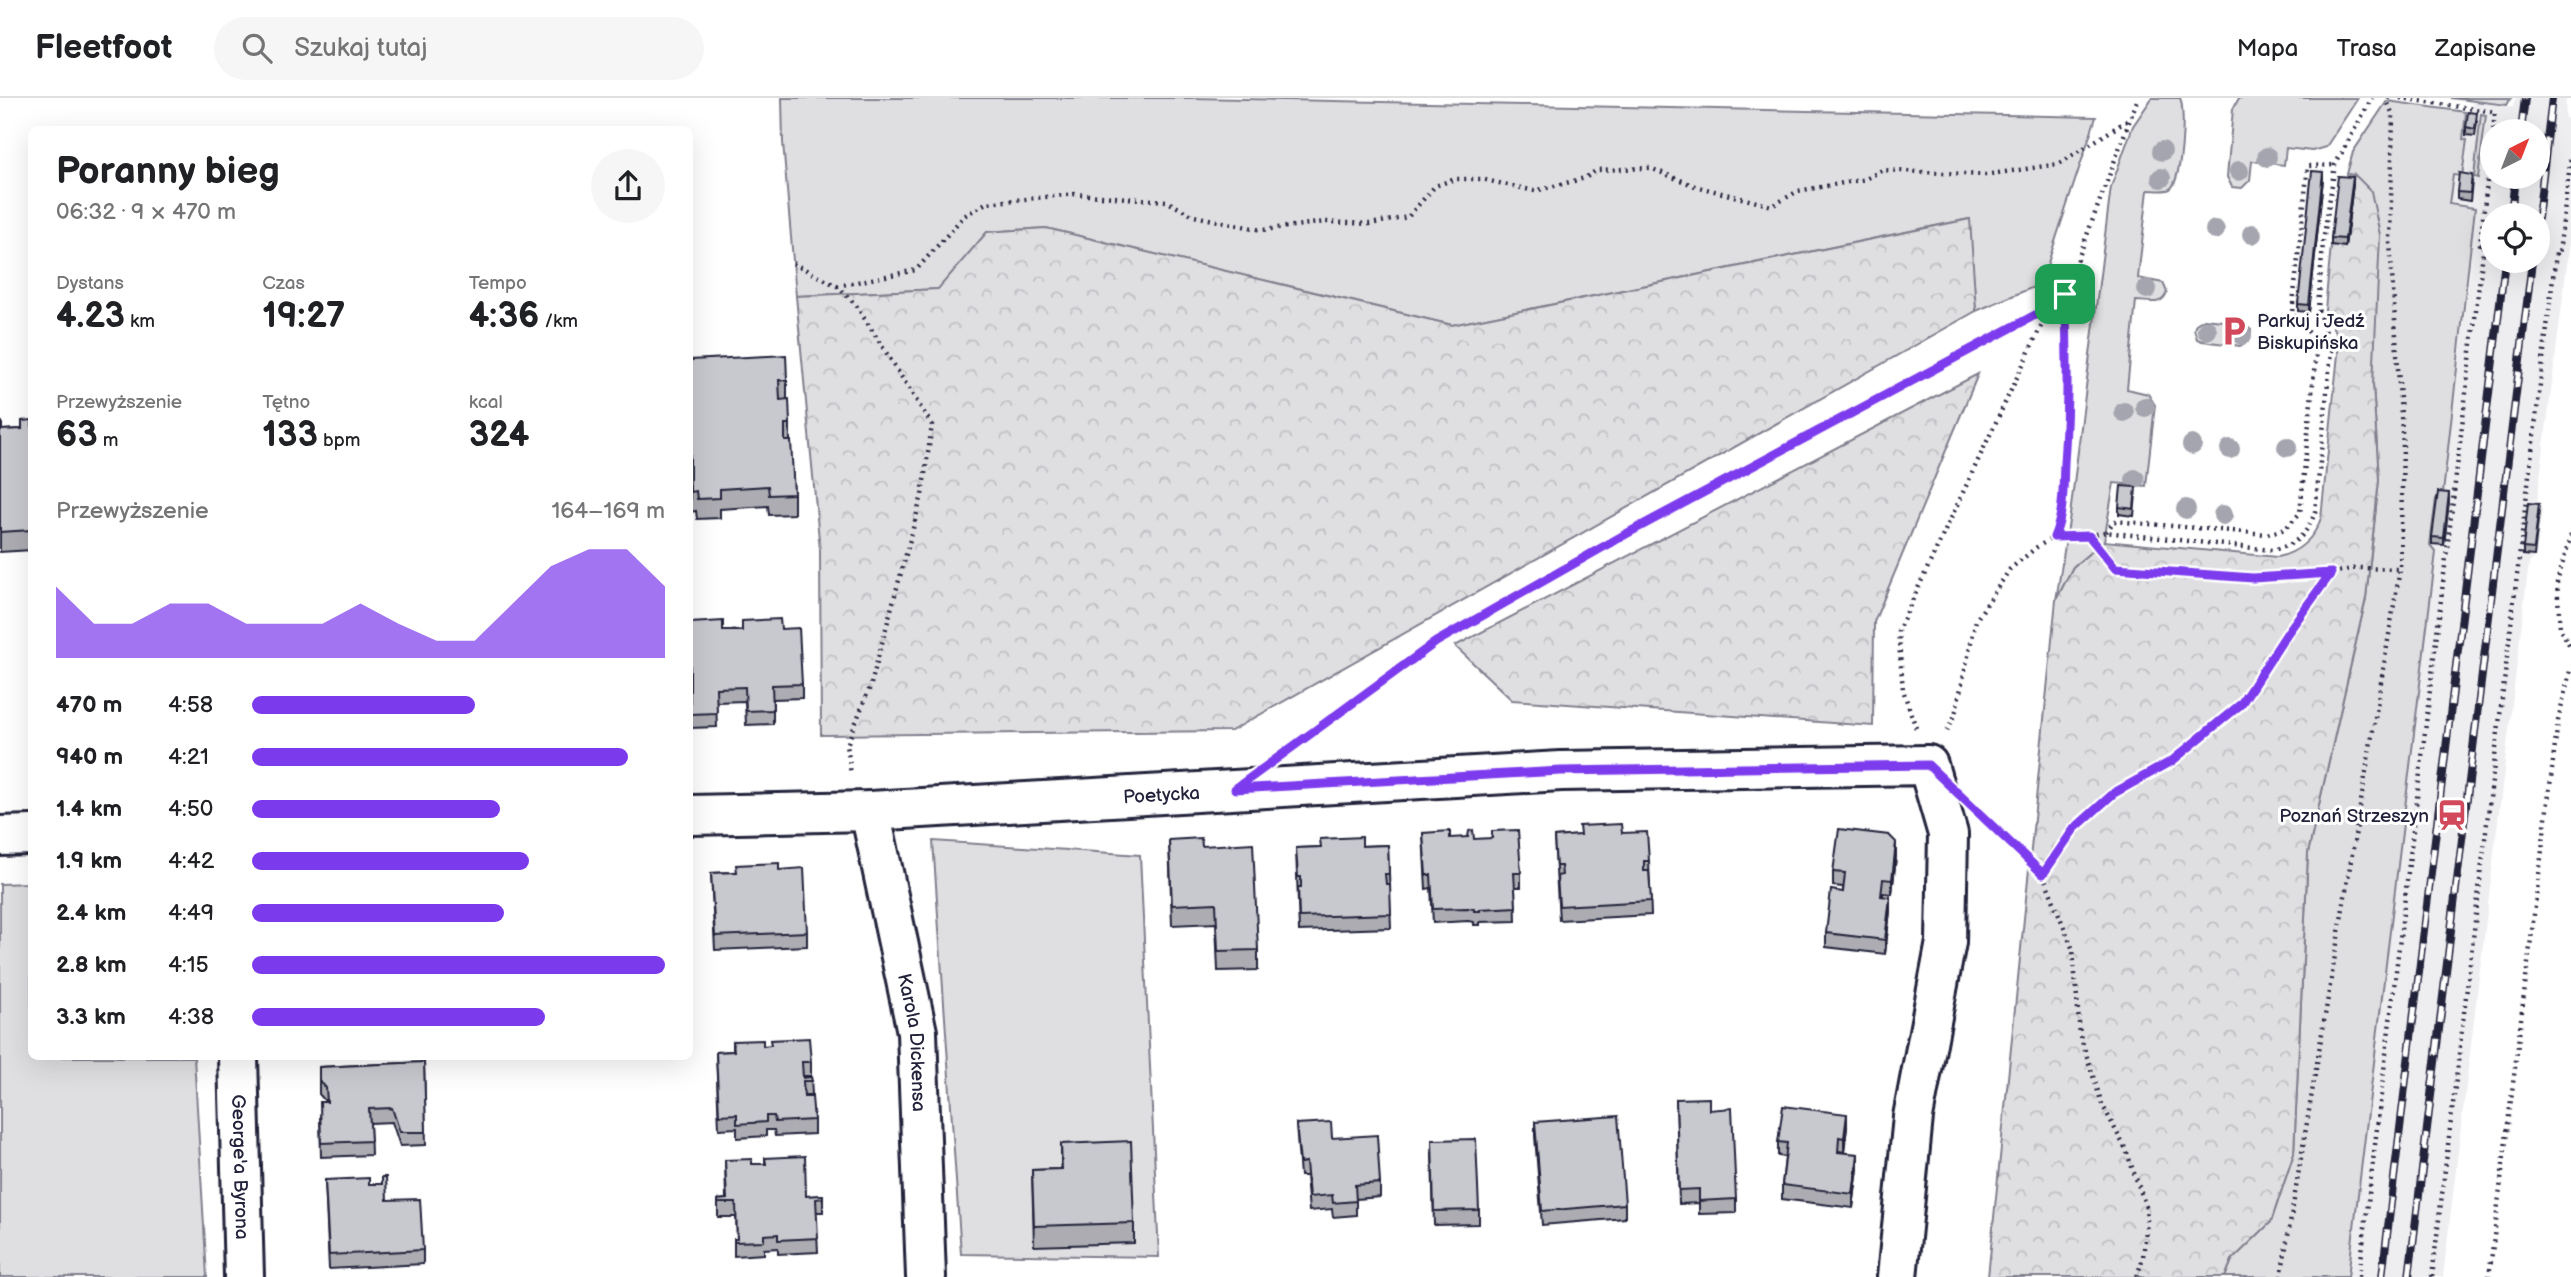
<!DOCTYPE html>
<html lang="pl">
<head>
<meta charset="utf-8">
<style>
  :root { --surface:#fff; --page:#f6f6f6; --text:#202124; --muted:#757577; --line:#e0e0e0; --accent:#7c3aed }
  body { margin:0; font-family:"Balsamiq Sans",sans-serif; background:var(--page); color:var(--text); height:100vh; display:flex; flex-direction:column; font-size:26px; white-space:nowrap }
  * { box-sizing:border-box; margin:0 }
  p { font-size:23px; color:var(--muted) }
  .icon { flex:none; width:38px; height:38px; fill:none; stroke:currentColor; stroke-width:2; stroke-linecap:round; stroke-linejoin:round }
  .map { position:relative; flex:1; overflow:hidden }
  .side { position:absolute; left:28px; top:28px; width:665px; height:934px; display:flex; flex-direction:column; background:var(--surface); border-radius:10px; box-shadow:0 7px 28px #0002 }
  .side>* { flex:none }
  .needle { width:46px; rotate:42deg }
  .buttons { position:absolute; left:2480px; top:21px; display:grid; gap:14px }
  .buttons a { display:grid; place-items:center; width:70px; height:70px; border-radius:50%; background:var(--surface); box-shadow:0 7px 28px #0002; font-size:35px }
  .pin { position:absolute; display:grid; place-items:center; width:60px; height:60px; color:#fff; margin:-30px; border-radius:14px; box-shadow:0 4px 10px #0006 }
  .round { display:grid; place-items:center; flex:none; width:74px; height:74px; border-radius:37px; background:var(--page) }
  .head { display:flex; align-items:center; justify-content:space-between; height:119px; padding:0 28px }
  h1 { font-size:38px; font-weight:700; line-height:52px }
  .metrics { display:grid; grid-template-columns:repeat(3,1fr); gap:10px; height:119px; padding:7px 28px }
  .metrics div { display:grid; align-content:center }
  .metrics b { font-size:35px; font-weight:700 }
  .metrics small { font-size:19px; font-weight:400 }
  .metrics p { font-size:19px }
  .chart { height:196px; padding:14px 28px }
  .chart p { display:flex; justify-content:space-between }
  .chart svg { width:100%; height:126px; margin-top:7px; fill:var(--accent); opacity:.7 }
  ul { padding:0 28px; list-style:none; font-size:23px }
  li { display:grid; grid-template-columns:112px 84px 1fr; align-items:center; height:52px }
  li i { height:18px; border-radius:9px; background:var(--accent) }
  header { display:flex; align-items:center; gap:42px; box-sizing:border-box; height:98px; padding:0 35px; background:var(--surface); border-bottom:2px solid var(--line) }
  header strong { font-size:33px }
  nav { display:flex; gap:38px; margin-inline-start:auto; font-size:24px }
  .search { width:490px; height:63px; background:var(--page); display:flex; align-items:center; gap:18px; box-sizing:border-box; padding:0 24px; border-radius:38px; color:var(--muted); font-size:26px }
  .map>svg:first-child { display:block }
</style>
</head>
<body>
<header>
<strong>Fleetfoot</strong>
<div class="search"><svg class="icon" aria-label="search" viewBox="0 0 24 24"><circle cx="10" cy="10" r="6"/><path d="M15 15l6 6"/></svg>Szukaj tutaj</div>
<nav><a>Mapa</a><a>Trasa</a><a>Zapisane</a></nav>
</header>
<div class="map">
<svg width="2571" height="1179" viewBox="0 0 2571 1179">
  <defs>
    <pattern id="forest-crowns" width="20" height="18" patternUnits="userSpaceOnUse" patternTransform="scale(1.75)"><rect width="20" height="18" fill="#dfdfe2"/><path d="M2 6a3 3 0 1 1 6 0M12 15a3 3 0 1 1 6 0" fill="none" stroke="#bfbfc3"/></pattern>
  </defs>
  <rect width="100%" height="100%" fill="#fff"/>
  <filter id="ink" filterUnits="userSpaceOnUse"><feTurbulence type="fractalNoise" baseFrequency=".0143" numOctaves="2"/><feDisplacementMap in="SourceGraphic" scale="14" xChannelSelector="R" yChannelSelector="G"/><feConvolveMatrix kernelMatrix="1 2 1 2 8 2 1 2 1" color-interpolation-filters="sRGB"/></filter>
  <g filter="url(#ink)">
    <path fill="#eeeef1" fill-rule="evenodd" d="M2515 0H2566L2565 20 2571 21V135L2537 404 2542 411 2536 458 2529 465 2443 1179H2348L2436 455 2429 447 2436 401 2443 394 2470 173 2475 110 2449 107 2453 76 2461 78 2466 42 2462 41 2466 14 2471 15 2473 3 2513 9ZM2492 33H2538V79H2492ZM2492 117H2538V163H2492Z"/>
    <path fill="#dfdfe2" stroke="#80808e" stroke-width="2" d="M782 0H1193L2096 19 2041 186 1976 213 1969 121 1452 227 1046 130 987 134 939 191 796 198 783 44Z
      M2152 0H2180C2186 13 2182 83 2170 91 2164 94 2155 92 2148 92L2138 180 2163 185 2167 194C2162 209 2149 203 2136 203L2127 291 2148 296 2155 307 2146 388 2114 385 2104 443 2073 469 2056 502 2070 417 2111 89 2133 28Z
      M2239 0H2358L2326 49 2312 53 2286 50 2284 67 2252 63 2250 82 2242 90 2232 89 2227 79 2233 11Z
      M2450 0H2511L2507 7Z
      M2387 3 2466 14 2463 41 2467 42 2462 78 2453 77 2449 106 2475 110 2443 395 2436 401 2430 447 2436 454 2348 1179H2225L2232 1162 2271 1124 2294 1055 2308 755 2366 500 2379 382 2373 286 2354 77 2347 76 2353 54Z
      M2481 16 2486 17 2478 80 2474 79Z
      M2204 221 2242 225 2251 232 2250 242 2240 248 2202 243 2197 241 2194 231 2196 226Z
      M933 743 1140 757 1159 1159 961 1156Z
      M31 785 32 959H194L207 1179H0V786Z"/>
    <path fill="url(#forest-crowns)" stroke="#80808e" stroke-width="2" d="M2354 76 2371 93 2380 137 2373 286 2379 382 2366 500 2308 755 2294 1055 2271 1124 2232 1162 2225 1179H1988L2056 502 2073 469 2104 443 2277 459C2298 455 2314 441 2321 420L2338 256V241L2325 212 2331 147 2345 148Z
      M1970 121 1976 213 1231 633 821 637 820 452 796 198 938 191 987 134 1046 130 1452 227Z
      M1978 276 1874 524 1873 628 1512 602 1455 548Z"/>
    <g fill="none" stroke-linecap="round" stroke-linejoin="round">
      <defs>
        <g id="street">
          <path id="s1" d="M870 713 917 934 926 1179"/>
          <path id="s2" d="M690 717 870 713 1561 673 1928 667 1948 736 1946 844 1913 1019 1897 1179"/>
          <path d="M0 738 32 737"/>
          <path id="s3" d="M238 959 244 1179"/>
        </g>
      </defs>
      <use href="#street" stroke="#22223b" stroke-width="44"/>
      <path stroke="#22223b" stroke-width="4.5" stroke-dasharray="2 5" stroke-linecap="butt" d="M2400 0 2495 14 2493 33
        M793 165 837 188 856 207 932 327 922 397 871 586 847 647 851 677
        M837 188 916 172 964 118 986 105 1075 96 1166 103 1194 118 1262 132 1326 124 1370 126 1408 119 1435 88 1455 81H1481L1535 93 1585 80 1597 72 1650 70 1695 88 1772 108 1798 93 1866 81 1882 72 1985 77 2059 66 2131 20
        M2106 434 2114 423 2267 436 2285 431 2300 415 2317 244 2292 215 2308 68 2334 67
        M2571 437 2557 484 2560 530 2571 550
        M2089 438 2105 434 2272 452C2296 447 2307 437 2315 414L2331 254 2318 211 2323 144 2335 67 2372 0
        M2054 439 2089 438 2115 470 2253 480 2331 475 2357 470 2400 471
        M1916 630 1903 592 1898 533 2050 209
        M1947 633 1955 617 1976 522 2010 471 2037 449 2054 439 2061 423 2069 258 2065 197
        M1294 648 1436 544 1626 436 2050 209 2065 196 2138 0
        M1987 723 2043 776 2073 852 2080 937 2102 1006 2126 1052 2146 1109 2147 1124 2143 1159 2137 1179
        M2043 776 2074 731 2114 695 2172 663 2241 606 2288 534 2331 475
        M2281 1179 2400 471 2403 349 2390 144 2393 17 2387 3 2389 0
        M2359 1179 2484 146H2480L2492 39
        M2432 1179 2556 155H2559L2571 58
        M2489 1179 2558 623 2571 569"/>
      <use href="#street" stroke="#fff" stroke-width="38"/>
      <defs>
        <path id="rail" d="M2521 33 2525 0
          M2511 117 2515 79
          M2538 120 2552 0
          M2382 1179 2505 163
          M2409 1179 2532 163"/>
      </defs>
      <use href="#rail" stroke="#22223b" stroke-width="8"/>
      <use href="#rail" stroke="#fff" stroke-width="5" stroke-dasharray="16" stroke-linecap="butt"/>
    </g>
    <g fill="#a5a5af">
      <circle cx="2162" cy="53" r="10"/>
      <circle cx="2267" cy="59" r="10"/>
      <circle cx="2239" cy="73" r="10"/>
      <circle cx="2161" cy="80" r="10"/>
      <circle cx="2215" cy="132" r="10"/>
      <circle cx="2252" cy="136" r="10"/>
      <circle cx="2147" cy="191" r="10"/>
      <circle cx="2207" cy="232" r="10"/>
      <circle cx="2242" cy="237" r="10"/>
      <circle cx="2145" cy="309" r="10"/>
      <circle cx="2124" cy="314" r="10"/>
      <circle cx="2192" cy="347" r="10"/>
      <circle cx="2287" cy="349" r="10"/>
      <circle cx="2230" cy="351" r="10"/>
      <circle cx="2135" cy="381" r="10"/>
      <circle cx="2186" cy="411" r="10"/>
      <circle cx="2223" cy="417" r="10"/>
    </g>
    <path fill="#acacb2" stroke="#22223b" stroke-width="2" d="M2477 23 2475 38 2466 37V29Z
      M2323 81 2309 214 2298 213V206Z
      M2472 84 2470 103 2457 101V94Z
      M2353 86 2345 149 2331 147V140Z
      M690 262 787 282V301L790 326V343L794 396V416L769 417 768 408 720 411V420L697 421 696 413 690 414Z
      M32 322V452L0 454V324L2 332 22 331Z
      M2136 396 2134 418 2119 416V409Z
      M2449 402 2444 447 2432 446V439Z
      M2539 413 2534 458 2523 457V450Z
      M690 525 723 533 781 531 802 586V600L773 601V626L746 627 745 603 716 604 717 629 690 630Z
      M1423 735 1450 740 1474 741 1521 775V789H1515L1516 823 1480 824V827H1474V824L1468 823 1433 825 1431 790 1426 791Z
      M1622 735 1649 763 1651 817 1559 822 1554 739Z
      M1169 742 1202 748 1258 852V872L1218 873 1216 825 1172 827Z
      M1388 747 1391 830 1299 833 1296 750Z
      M1896 758 1892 796 1883 795V798L1890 813 1885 856 1826 849V835L1843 794V789L1833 788V774Z
      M779 772 807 834V848L715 852 711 775Z
      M733 943 763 948 811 964V978H803V980L811 979 812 997H804L814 1022V1036L775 1038 774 1032H766V1038L737 1040V1030L719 1031 716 954 733 953Z
      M424 964 426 1047 400 1048 392 1024 370 1025 371 1057 321 1059 320 1018 326 1004 319 996V969Z
      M1676 1001 1709 1012 1736 1101V1115L1699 1116V1105L1679 1106Z
      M1535 1024 1625 1106V1120L1542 1127 1535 1038Z
      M1296 1026 1380 1085V1099L1356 1101V1117L1333 1119 1332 1111 1309 1113 1306 1078H1300Z
      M1847 1029 1844 1054 1839 1053V1054L1858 1070 1853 1110 1782 1101V1087L1785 1059 1778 1058V1044Z
      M1061 1046 1134 1125V1145L1034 1148 1032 1072 1061 1071Z
      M1432 1056 1479 1112V1126L1434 1127Z
      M765 1060 806 1098 823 1097V1114H816L818 1154 778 1156V1150L764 1151V1156L734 1158V1141H737L736 1119H718V1102L726 1101 725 1062 752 1066H765Z
      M325 1082 369 1086 387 1102 423 1152V1166L329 1171Z"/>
    <path fill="#8c8c91" stroke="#22223b" stroke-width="2" d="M2323 74V81L2309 214V207Z
      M2353 79V86L2345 149V141Z
      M2449 395V402L2444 447V440Z
      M1896 744V758L1892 796V782Z
      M1890 799V813L1885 856V842Z
      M1847 1016V1029L1844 1054V1040Z
      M1858 1056V1070L1853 1110V1096Z"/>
    <path fill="#c8c8cf" stroke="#22223b" stroke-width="2" d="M2468 14 2477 15 2475 31 2466 29Z
      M2312 73 2323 74 2309 207 2298 206Z
      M2459 75 2472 77 2470 95 2457 94Z
      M2338 78 2353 79 2345 141 2331 140Z
      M786 257 787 282H779L780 302 789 301 790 326H785V343H791L794 396 769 397 768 388 720 391V400L697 401 696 393 690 394V262Z
      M32 322V432L0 434V324H2V332L22 331V323Z
      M2121 388 2136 389 2134 411 2119 409Z
      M2438 394 2449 395 2444 440 2432 439Z
      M2528 405 2539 406 2534 451 2523 450Z
      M780 521 781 531 799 530 802 586 772 587 773 612 746 613 745 589 716 590 717 615 690 616V525L723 523V533H742V523Z
      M1621 726 1622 735 1647 734 1649 763H1644V773H1649L1651 803 1559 808 1557 778 1562 777 1561 768H1556L1554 739 1580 737 1579 728Z
      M1839 731 1889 737 1896 744 1892 782 1883 781 1881 798 1890 799 1885 842 1826 835 1831 792 1843 794 1845 775 1833 774Z
      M1473 732 1474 741 1492 740V733L1518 732 1521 775H1514L1516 809 1480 811V813H1474V811L1468 810 1433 811 1431 777H1426L1423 735 1450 733V740L1468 739 1469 733Z
      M1362 739V748L1388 747 1389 776H1385L1386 786H1390L1391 816 1299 819 1298 789H1301V779H1298L1296 750 1321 749 1320 741Z
      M1201 740 1202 748 1253 745 1258 852 1218 853 1216 805 1172 807 1169 742Z
      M779 765V772L804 770 807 834 715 838 711 775 737 774 736 767Z
      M809 940 811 964H802L803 980 811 979 812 983H803L804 999H812L814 1022 775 1024 774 1018H766V1024L737 1026V1016L719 1017 716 954 734 953 733 943 763 942V948L771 947 770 942Z
      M424 964 426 1034H400L392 1010 369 1011 371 1043 321 1045 320 1004H327L326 990 319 982V969Z
      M1709 1000V1012L1732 1010 1736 1101 1699 1103V1091L1679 1092 1676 1001Z
      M1783 1008 1847 1016 1844 1040 1839 1039 1838 1054 1858 1056 1853 1096 1782 1087 1787 1045 1778 1044Z
      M1618 1018 1625 1106 1542 1113 1535 1024Z
      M1331 1024 1332 1040 1377 1037 1380 1085 1355 1087 1356 1103 1333 1105 1332 1097 1309 1099 1306 1064 1300 1065 1296 1026Z
      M1476 1041 1479 1112 1434 1113 1432 1042Z
      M1131 1043 1134 1125 1034 1128 1032 1072 1062 1071 1061 1046Z
      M805 1058 806 1098 823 1097V1100L816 1101 818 1140 778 1142V1136L764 1137V1143L734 1144V1141H737L736 1105H718V1102L727 1101 725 1062 752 1061V1066H766L765 1060Z
      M382 1079H386L387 1102 420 1101 423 1152 329 1157 325 1082 369 1080V1086H382Z"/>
  </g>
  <g fill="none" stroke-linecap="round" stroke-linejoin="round" filter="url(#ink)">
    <defs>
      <path id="route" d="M2065 196C2068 252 2068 308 2064 365 2063 390 2064 416 2054 439L2089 438 2115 470 2253 480 2331 475 2288 534 2241 606 2172 663 2114 695 2074 731 2043 776 1928 667 1561 673 1235 691 1436 544 1626 436 2050 209Z"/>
    </defs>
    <use href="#route" stroke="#fff" stroke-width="14"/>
    <use href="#route" stroke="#7c3aed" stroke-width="9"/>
  </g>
  <defs>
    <symbol id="parking-bare" viewBox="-9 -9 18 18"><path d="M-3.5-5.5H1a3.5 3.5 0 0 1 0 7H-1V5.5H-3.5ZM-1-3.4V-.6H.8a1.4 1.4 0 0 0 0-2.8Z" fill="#d1495b" stroke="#fff" stroke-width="2.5" paint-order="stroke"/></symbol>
    <symbol id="station-bare" viewBox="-9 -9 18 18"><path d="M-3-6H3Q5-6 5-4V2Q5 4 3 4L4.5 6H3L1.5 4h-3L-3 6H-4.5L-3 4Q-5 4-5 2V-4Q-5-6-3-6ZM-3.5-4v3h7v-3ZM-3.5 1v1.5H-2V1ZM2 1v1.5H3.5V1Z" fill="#d1495b" stroke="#fff" stroke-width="2.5" paint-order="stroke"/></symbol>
  </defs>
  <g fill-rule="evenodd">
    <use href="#parking-bare" x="2212" y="211" width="44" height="44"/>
    <use href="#station-bare" x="2430" y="695" width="44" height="44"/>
  </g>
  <g text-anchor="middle" stroke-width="6" stroke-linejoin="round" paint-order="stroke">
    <g font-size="19" fill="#22223b" stroke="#fff" text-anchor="start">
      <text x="2257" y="229">Parkuj i Jedź<tspan x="2257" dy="22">Biskupińska</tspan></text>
      <text x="2429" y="724" text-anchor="end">Poznań Strzeszyn</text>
    </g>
    <g font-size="19" fill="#22223b" stroke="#fff">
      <text dy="7" stroke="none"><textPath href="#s2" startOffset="472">Poetycka</textPath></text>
      <text dy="7" stroke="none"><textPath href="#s1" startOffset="236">Karola Dickensa</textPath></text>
      <text dy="7" stroke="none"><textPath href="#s3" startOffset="110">George'a Byrona</textPath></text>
    </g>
  </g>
</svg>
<div class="buttons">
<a><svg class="needle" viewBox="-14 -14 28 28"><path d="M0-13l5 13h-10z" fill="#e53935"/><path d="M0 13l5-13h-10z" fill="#757577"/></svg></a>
<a><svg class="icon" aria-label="locate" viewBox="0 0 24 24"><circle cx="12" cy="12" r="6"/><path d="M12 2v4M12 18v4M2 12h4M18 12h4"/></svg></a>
</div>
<div class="pin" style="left:2065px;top:196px;background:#1e9e55"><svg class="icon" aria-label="arrive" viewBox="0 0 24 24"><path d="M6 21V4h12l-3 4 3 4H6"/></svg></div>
<section class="side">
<div class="head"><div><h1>Poranny bieg</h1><p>06:32 · 9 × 470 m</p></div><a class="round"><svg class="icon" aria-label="share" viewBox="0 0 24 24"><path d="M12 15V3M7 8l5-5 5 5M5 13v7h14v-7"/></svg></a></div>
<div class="metrics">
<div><p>Dystans</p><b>4.23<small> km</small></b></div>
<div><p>Czas</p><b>19:27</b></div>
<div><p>Tempo</p><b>4:36<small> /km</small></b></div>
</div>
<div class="metrics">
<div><p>Przewyższenie</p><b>63<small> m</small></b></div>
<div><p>Tętno</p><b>133<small> bpm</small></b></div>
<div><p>kcal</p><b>324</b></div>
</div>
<div class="chart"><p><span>Przewyższenie</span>164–169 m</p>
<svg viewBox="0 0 160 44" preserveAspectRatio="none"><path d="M0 44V19L10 32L20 32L30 25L40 25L50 32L60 32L70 32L80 25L90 32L100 38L110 38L120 25L130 12L140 6L150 6L160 19V44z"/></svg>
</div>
<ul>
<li><b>470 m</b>4:58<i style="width:54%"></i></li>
<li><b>940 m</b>4:21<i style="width:91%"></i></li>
<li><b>1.4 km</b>4:50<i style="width:60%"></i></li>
<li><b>1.9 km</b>4:42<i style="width:67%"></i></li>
<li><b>2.4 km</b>4:49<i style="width:61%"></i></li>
<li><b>2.8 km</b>4:15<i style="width:100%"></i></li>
<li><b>3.3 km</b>4:38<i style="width:71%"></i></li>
</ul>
</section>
</div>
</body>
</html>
